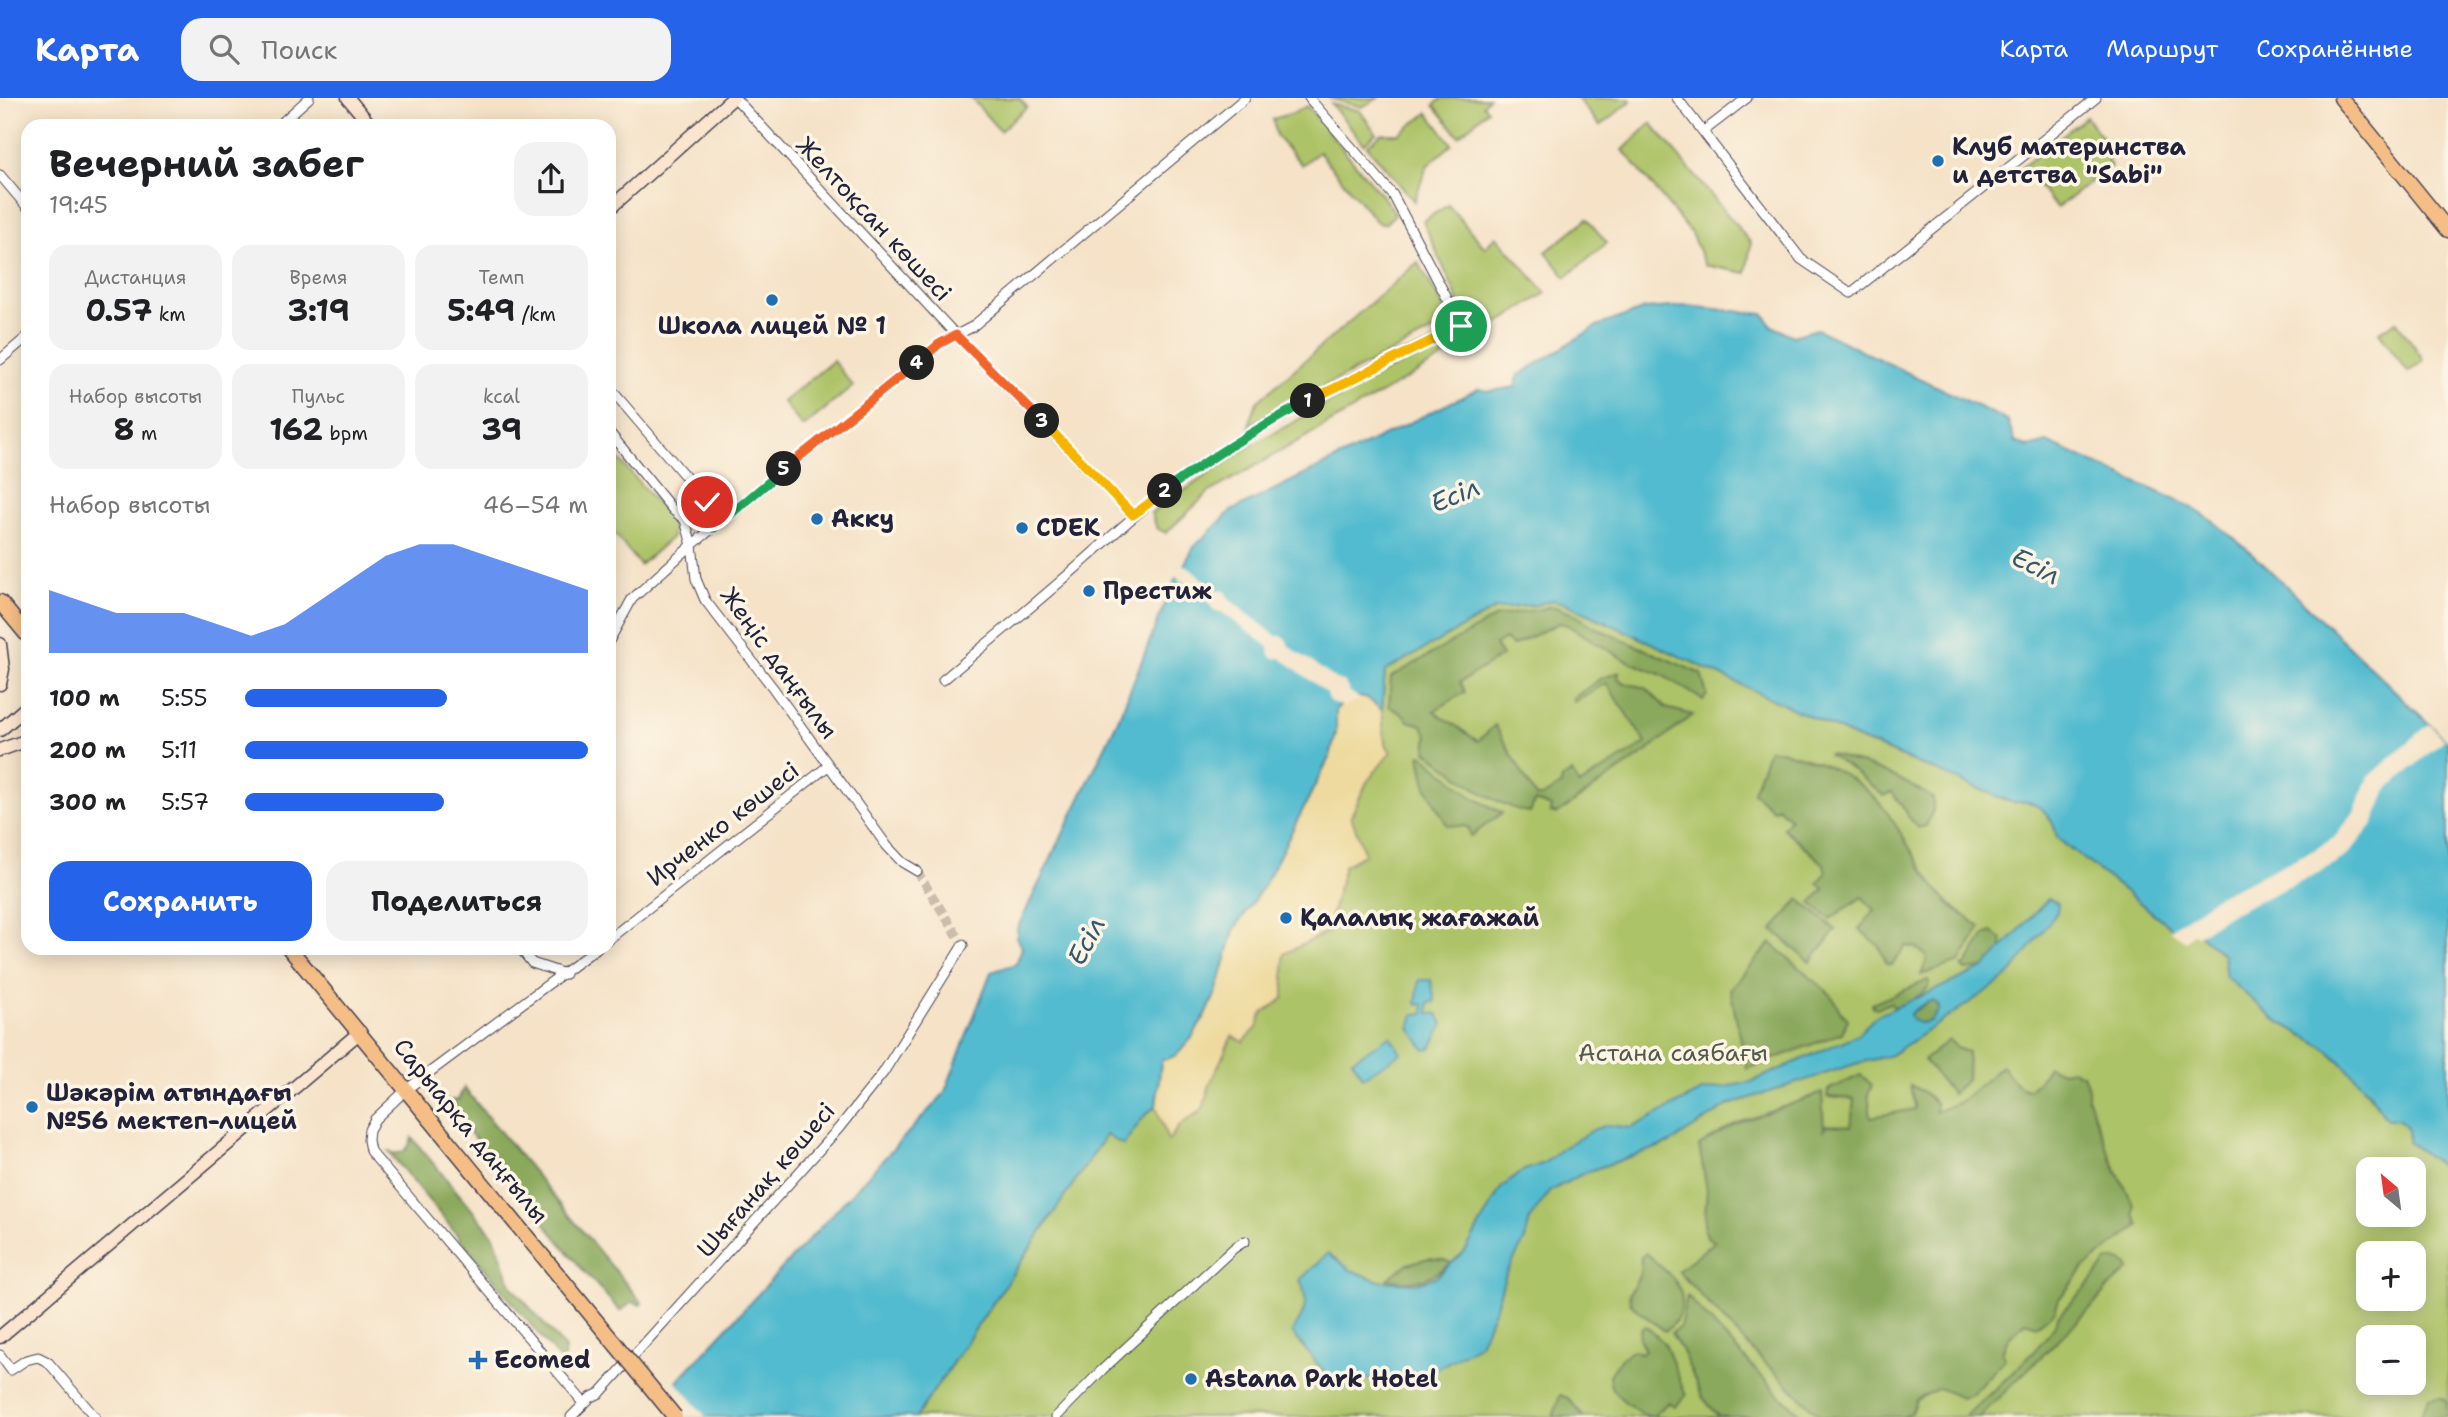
<!DOCTYPE html>
<html lang="ru">
<head>
<meta charset="utf-8">
<style>
  :root { --surface:#fff; --page:#f2f2f2; --text:#202124; --muted:#757577; --accent:#2563eb }
  body { margin:0; font-family:"Shantell Sans",sans-serif; background:var(--page); color:var(--text); height:100vh; display:flex; flex-direction:column; font-size:26px; white-space:nowrap }
  * { box-sizing:border-box; margin:0 }
  p { font-size:23px; color:var(--muted) }
  .icon { flex:none; width:38px; height:38px; fill:none; stroke:currentColor; stroke-width:2; stroke-linecap:round; stroke-linejoin:round }
  .map { position:relative; flex:1; overflow:hidden }
  .panel { position:absolute; left:21px; top:21px; width:595px; height:836px; display:flex; flex-direction:column; background:var(--surface); border-radius:21px; box-shadow:0 4px 18px #0003 }
  .panel>* { flex:none }
  .needle { width:46px; rotate:331deg }
  .fabs { position:absolute; left:2356px; top:1059px; display:grid; gap:14px }
  .fabs a { display:grid; place-items:center; width:70px; height:70px; border-radius:14px; background:var(--surface); box-shadow:0 4px 18px #0003; font-size:35px }
  .pin { position:absolute; display:grid; place-items:center; width:60px; height:60px; color:#fff; margin:-30px; border:4px solid #fff; border-radius:50%; box-shadow:0 2px 7px #0007 }
  .km { position:absolute; width:35px; height:35px; margin:-18px; border-radius:50%; background:#222; color:#fff; font-size:19px; line-height:35px; text-align:center }
  .round { display:grid; place-items:center; flex:none; width:74px; height:74px; border-radius:21px; background:var(--page) }
  .head { display:flex; align-items:center; justify-content:space-between; height:119px; padding:0 28px }
  h1 { font-size:38px; font-weight:700; line-height:52px }
  .metrics { display:grid; grid-template-columns:repeat(3,1fr); gap:10px; height:119px; padding:7px 28px }
  .metrics div { display:grid; align-content:center; border-radius:18px; background:var(--page); text-align:center }
  .metrics b { font-size:30px; font-weight:700 }
  .metrics small { font-size:19px; font-weight:400 }
  .metrics p { font-size:19px }
  .chart { height:196px; padding:14px 28px }
  .chart p { display:flex; justify-content:space-between }
  .chart svg { width:100%; height:126px; margin-top:7px; fill:var(--accent); opacity:.7 }
  .cta { display:flex; gap:14px; margin-top:auto; padding:14px 28px }
  .cta a { flex:1; height:80px; border-radius:21px; background:var(--accent); color:#fff; font-size:28px; font-weight:700; line-height:80px; text-align:center }
  .cta a+a { background:var(--page); color:var(--text) }
  ul { padding:0 28px; list-style:none; font-size:23px }
  li { display:grid; grid-template-columns:112px 84px 1fr; align-items:center; height:52px }
  li i { height:18px; border-radius:9px; background:var(--accent) }
  header { display:flex; align-items:center; gap:42px; box-sizing:border-box; height:98px; padding:0 35px; background:var(--accent); color:#fff }
  header strong { font-size:33px }
  nav { display:flex; gap:38px; margin-inline-start:auto; font-size:24px }
  .search { width:490px; height:63px; background:var(--page); display:flex; align-items:center; gap:18px; box-sizing:border-box; padding:0 24px; border-radius:21px; color:var(--muted); font-size:26px }
  .map>svg:first-child { display:block }
</style>
</head>
<body>
<header>
<strong>Карта</strong>
<div class="search"><svg class="icon" aria-label="search" viewBox="0 0 24 24"><circle cx="10" cy="10" r="6"/><path d="M15 15l6 6"/></svg>Поиск</div>
<nav><a>Карта</a><a>Маршрут</a><a>Сохранённые</a></nav>
</header>
<div class="map">
<svg width="2448" height="1319" viewBox="0 0 2448 1319">
  <rect width="100%" height="100%" fill="#fcf5e5"/>
  <filter id="ink" filterUnits="userSpaceOnUse"><feTurbulence type="fractalNoise" baseFrequency=".0143" numOctaves="2"/><feDisplacementMap in="SourceGraphic" scale="14" xChannelSelector="R" yChannelSelector="G"/><feConvolveMatrix kernelMatrix="1 2 1 2 8 2 1 2 1" color-interpolation-filters="sRGB"/></filter>
  <filter id="wash" filterUnits="userSpaceOnUse"><feTurbulence type="fractalNoise" baseFrequency=".00686" numOctaves="4" result="noise"/><feDisplacementMap in="SourceGraphic" scale="28" xChannelSelector="R" yChannelSelector="G"/><feGaussianBlur stdDeviation="1.57" result="paint"/><feColorMatrix in="noise" values="0 0 0 0 0 0 0 0 0 0 0 0 0 0 0 0 0 1.4 0 .05"/><feComposite in="paint" operator="in"/></filter>
  <g filter="url(#wash)">
    <rect width="100%" height="100%" fill="#f5e2c7"/>
    <path fill="#adc368" stroke="#687252" stroke-width="2" fill-rule="evenodd" d="M971 0H1019L1027 9 1000 33Z
      M1328 0H1378L1362 9Z
      M1442 0H1489L1483 7 1488 12 1459 38 1434 7Z
      M1577 0H1629L1631 3 1600 28Z
      M1331 6 1360 13 1376 35 1364 46Z
      M1307 8 1392 110 1395 116 1386 125 1380 126 1376 123 1319 54 1302 67 1276 38 1273 21 1293 15Z
      M1428 15 1452 46 1427 68 1414 103 1367 48 1381 36H1399Z
      M2086 19 2115 55 2107 62 2111 68 2057 110 2022 69Z
      M1651 25 1751 145 1746 175 1705 167 1691 135 1623 52Z
      M1448 107 1485 150 1496 138 1546 195 1475 240 1423 123Z
      M1587 121 1607 145 1566 179 1546 154Z
      M1418 164 1448 218 1439 230 1249 327 1257 304Z
      M2396 223 2424 262 2408 274 2379 234Z
      M1460 240V250L1208 395 1166 435 1157 430 1151 415 1247 350 1386 273Z
      M833 263 853 288 803 329 783 304Z
      M609 350 674 425 672 439 640 467 609 429Z
      M1552 502 1565 505 1856 640 2013 705C2037 698 2054 719 2057 740L2172 830H2194L2223 857 2274 921 2321 947 2352 974 2387 1021C2403 1019 2411 1029 2408 1044L2448 1073V1319H916L1107 1036 1123 1046 1146 1016 1156 1008 1169 1042 1180 1027 1202 1012 1210 986 1232 938 1257 930 1261 917 1283 900 1284 856 1327 834 1344 768 1364 756 1350 718 1367 684 1390 654C1377 636 1383 596 1385 573L1495 511 1536 507ZM2368 1071H2413V1116H2368ZM2368 1155H2413V1200H2368ZM2368 1239H2413V1284H2368Z"/>
    <path fill="#8aa95c" stroke="#56664c" stroke-width="2" d="M1552 508 1573 516 1598 531 1701 576 1707 597 1703 602 1662 577 1625 562 1567 527 1559 525 1512 548 1505 541 1495 547 1502 558 1460 584 1465 594 1434 613 1478 643 1495 627 1536 699H1542L1561 687 1562 681 1572 674 1579 687 1646 645 1606 585 1574 604 1572 601 1600 581 1619 574 1618 580 1625 585 1646 590 1666 610 1693 617 1646 654 1557 716 1550 714 1551 709 1535 703 1530 715C1483 703 1463 680 1426 653L1428 638 1422 627 1408 623 1405 618 1389 608 1391 579 1496 519C1515 514 1534 514 1552 508Z
      M1769 651C1815 659 1861 677 1889 717 1908 744 1921 774 1943 799 1954 812 1968 820 1981 829L1960 864 1921 877 1926 864V858L1917 850 1906 848 1892 867 1887 866 1879 848 1859 831 1875 812 1862 799 1830 821 1811 805 1824 791 1818 785 1826 775 1824 766 1783 730 1790 721 1778 709 1773 712 1753 694Z
      M1422 656 1472 699 1502 715 1471 738 1468 729 1447 727 1426 689 1420 657Z
      M1829 656C1865 665 1901 680 1933 700V712L1926 728 1917 730 1892 694 1884 698 1847 668 1828 657Z
      M1799 801 1836 832 1810 864 1773 832Z
      M1992 834 2002 841V851L1984 870 1965 872 1962 869 1966 867 1985 837Z
      M1771 845 1831 897 1840 913 1848 921 1842 935 1747 971 1730 891Z
      M1928 882 1930 887C1922 898 1908 904 1896 910L1890 905 1877 910 1873 909 1872 906Z
      M1930 903 1937 905 1939 912 1931 923 1920 925 1912 923 1910 916Z
      M1949 942 1959 951 1968 954 1967 981 1952 996 1924 962Z
      M2002 968 2019 989 2028 992 2038 984 2048 968 2062 974 2072 972 2083 976 2088 989V1001L2114 1068 2134 1107V1117L2139 1127 2084 1170 2059 1201 2055 1213 2037 1228 2025 1224 2008 1241 2002 1254 2005 1261 1972 1296 1961 1300 1939 1290 1916 1302 1911 1315 1903 1319H1821L1755 1255 1678 1173 1715 1143 1708 1140 1704 1131 1707 1092 1699 1048 1733 1027 1822 995 1824 1033 1826 1027 1851 1028 1854 1001 1827 999 1828 992 1861 977 1872 987 1868 996 1871 1019 1915 1011 1910 987 1925 995 1936 1005 1935 1014 1960 1004Z
      M464 990 642 1205 640 1207 633 1204 620 1213 583 1172 444 1003 458 1002Z
      M412 1040 494 1138 512 1189 565 1250 563 1266 389 1054C401 1058 409 1052 412 1040Z
      M1646 1155C1662 1171 1687 1185 1681 1210 1678 1221 1674 1227 1665 1233L1636 1211 1630 1204 1629 1196 1640 1176 1641 1159Z
      M1429 1160 1445 1162 1451 1165C1432 1181 1412 1187 1387 1181L1407 1166Z
      M2108 1162C2118 1162 2125 1161 2129 1171L2107 1191 2092 1209 1979 1319H1964C1981 1304 2058 1236 2058 1218L2091 1184Z
      M1687 1198 1777 1295 1804 1319H1719L1703 1300 1681 1251 1671 1235 1680 1229Z
      M1646 1228 1665 1246 1686 1297 1675 1309 1668 1304 1653 1319C1642 1319 1617 1299 1611 1289 1611 1288 1609 1278 1609 1277L1621 1260 1633 1252 1641 1255 1645 1252 1639 1240 1641 1231Z
      M1560 1297 1568 1300 1584 1319H1553Z
      M2441 1299 2447 1305 2448 1319H2420L2429 1300Z"/>
    <path fill="#eeda9e" stroke="#887e6c" stroke-width="2" d="M1366 599 1382 612 1385 646 1391 654 1367 684 1351 718 1365 756 1344 768 1327 834 1284 856V900L1261 917 1257 930 1243 944 1232 938 1210 986 1203 1011 1180 1027 1168 1043 1156 1008 1161 963 1191 941 1208 913 1217 892 1234 832 1292 732 1330 658 1336 635 1335 611 1350 600Z"/>
    <path fill="#52bbcf" stroke="#3a6e85" stroke-width="2" fill-rule="evenodd" d="M1687 208 1764 216 1772 228 1793 238 1817 231 2008 323 2015 344 2028 349 2047 344 2189 408 2213 423 2254 457 2448 644V1073L2408 1044C2411 1030 2403 1019 2387 1021L2367 992 2337 960 2321 947 2274 921 2226 879 2223 857 2194 831 2172 830 2057 740C2054 719 2037 698 2013 705L1854 639 1565 505 1552 502 1536 507 1495 511 1385 573 1382 612 1366 599 1350 600 1336 611V635L1330 658 1266 784 1234 832 1217 892 1208 913 1191 941 1177 957 1161 963 1156 1008 1146 1016 1123 1047 1106 1037 916 1319H647L683 1277 944 996 991 874 1016 866 1022 850 1017 840V831L1118 622 1171 490 1194 449 1231 413 1478 291 1490 293 1515 289 1518 278 1597 228 1645 211Z
      M2048 801 2058 805 2057 814 2009 878 1891 957 1855 966 1729 1007 1670 1045 1584 1075 1550 1093 1530 1121 1525 1142 1506 1176 1496 1208 1480 1246 1419 1281 1380 1284 1354 1277 1348 1288H1336L1295 1239 1292 1234C1305 1216 1310 1203 1300 1182L1328 1155 1351 1172 1379 1183 1417 1185 1436 1179 1465 1153 1501 1090 1522 1073 1544 1065 1561 1051 1595 1031 1608 1027 1631 1030 1702 993 1751 984 1857 937 1876 918 1984 870ZM1933 903 1939 908V912L1931 923 1920 925 1912 922 1910 916 1925 905Z
      M1419 882H1431L1435 904 1428 905 1429 915 1438 916 1443 926 1431 950 1425 952 1410 930 1414 916 1424 915 1423 906H1416Z
      M1390 938 1401 955 1363 979 1352 962Z"/>
    <path fill="#f5e2c7" d="M1181 464 1218 493H1224L1231 503 1276 538H1281L1286 541 1289 548 1337 582 1345 585 1349 593 1363 603 1351 604 1344 609 1329 603 1327 595 1281 560H1273L1270 557 1269 549 1222 514 1213 512 1209 503 1174 477Z
      M2429 626 2445 641 2387 692 2373 726 2348 757 2322 773 2227 818 2197 838 2194 835 2186 843 2169 832 2216 799 2312 753 2334 740 2354 715 2369 679Z
      M674 1281 706 1319H643Z"/>
  </g>
  <g filter="url(#ink)">
    <g fill="none" stroke-linecap="round" stroke-linejoin="round">
      <path stroke="#cbbcab" stroke-width="9" stroke-dasharray="9 4.5" stroke-linecap="butt" d="M917 773 963 847"/>
      <defs>
        <path id="street" d="M735 0 956 237 1133 417
          M1677 0 1801 161 1851 195 2096 0
          M278 28 309 0
          M1704 33 1747 0
          M0 77 28 110
          M0 262 28 238
          M609 289 707 404 714 430
          M609 334 673 412 685 422 692 447 696 481 705 502 773 590 887 748 902 764 917 773
          M609 543 632 501 692 447 939 246 972 229 1245 0
          M943 582C982 549 1022 517 1061 483 1107 443 1149 402 1199 368 1282 312 1371 270 1461 227L1393 97 1309 0
          M609 841 828 668
          M520 850 532 865 565 876
          M0 1257 11 1272 26 1262 38 1259 48 1264 95 1319
          M584 1305 370 1053 368 1042 369 1032 375 1021 407 991 597 850
          M571 1319 590 1300 600 1295 839 1030 883 975 963 847
          M1056 1319 1102 1272 1234 1150 1245 1143"/>
        <path id="secondary" d="M348 0 371 28
          M609 111 733 0
          M0 546 3 571 0 586
          M0 632 28 608
          M0 652 28 642
          M0 1239 360 934"/>
        <path id="primary" d="M2341 0 2448 132
          M0 504 28 538
          M289 850 616 1247"/>
      </defs>
      <use href="#street" stroke="#423f50" stroke-width="11"/>
      <use href="#secondary" stroke="#423f50" stroke-width="15"/>
      <use href="#primary" stroke="#423f50" stroke-width="17"/>
      <use href="#street" stroke="#fff" stroke-width="9"/>
      <use href="#secondary" stroke="#fbe5cf" stroke-width="12"/>
      <use href="#primary" stroke="#f6be87" stroke-width="14"/>
      <defs>
        <path id="primary-bridge" d="M616 1247 675 1319"/>
      </defs>
      <use href="#primary-bridge" stroke="#423f50" stroke-width="17" stroke-linecap="butt"/>
      <use href="#primary-bridge" stroke="#f6be87" stroke-width="14"/>
    </g>
  </g>
  <g fill="none" stroke-linecap="round" stroke-linejoin="round" filter="url(#ink)">
    <defs>
      <path id="split-1" d="M1308 303 1461 228"/>
      <path id="split-2" d="M1165 393C1210 359 1258 330 1308 303"/>
      <path id="split-3" d="M1042 323 1133 417 1165 393"/>
      <path id="split-4" d="M917 265 939 246 956 237 1042 323"/>
      <path id="split-5" d="M784 371 917 265"/>
      <path id="split-6" d="M707 404 714 430 784 371"/>
    </defs>
    <use href="#split-1" stroke="#fff" stroke-width="14"/>
    <use href="#split-2" stroke="#fff" stroke-width="14"/>
    <use href="#split-3" stroke="#fff" stroke-width="14"/>
    <use href="#split-4" stroke="#fff" stroke-width="14"/>
    <use href="#split-5" stroke="#fff" stroke-width="14"/>
    <use href="#split-6" stroke="#fff" stroke-width="14"/>
    <use href="#split-1" stroke="#f5b400" stroke-width="9"/>
    <use href="#split-2" stroke="#22a559" stroke-width="9"/>
    <use href="#split-3" stroke="#f5b400" stroke-width="9"/>
    <use href="#split-4" stroke="#f0652b" stroke-width="9"/>
    <use href="#split-5" stroke="#f0652b" stroke-width="9"/>
    <use href="#split-6" stroke="#22a559" stroke-width="9"/>
  </g>
  <g fill="#1f6fb2" stroke="#fcf5e5" stroke-width="2.5">
    <circle cx="1938" cy="63" r="7"/>
    <circle cx="772" cy="202" r="7"/>
    <circle cx="817" cy="421" r="7"/>
    <circle cx="1022" cy="430" r="7"/>
    <circle cx="1089" cy="493" r="7"/>
    <circle cx="1286" cy="820" r="7"/>
    <circle cx="32" cy="1009" r="7"/>
    <path d="M474.5 1251.5h7v7h7v7h-7v7h-7v-7h-7v-7h7z"/>
    <circle cx="1191" cy="1281" r="7"/>
  </g>
  <g text-anchor="middle" stroke-width="7" stroke-linejoin="round" paint-order="stroke">
    <g font-size="24" font-weight="bold" fill="#22223b" stroke="#fcf5e5" text-anchor="start">
      <text x="1952" y="57">Клуб материнства<tspan x="1952" dy="28">и детства "Sabi"</tspan></text>
      <text x="772" y="236" text-anchor="middle">Школа лицей № 1</text>
      <text x="831" y="429">Акку</text>
      <text x="1036" y="438">CDEK</text>
      <text x="1103" y="501">Престиж</text>
      <text x="1300" y="828">Қалалық жағажай</text>
      <text x="46" y="1003">Шәкәрім атындағы<tspan x="46" dy="28">№56 мектеп-лицей</tspan></text>
      <text x="494" y="1270">Ecomed</text>
      <text x="1205" y="1289">Astana Park Hotel</text>
    </g>
    <g font-size="24" fill="#22223b" stroke="#fcf5e5">
      <text transform="translate(874 121) rotate(47)" y="8">Желтоқсан көшесі</text>
      <text transform="translate(779 565) rotate(54)" y="8">Жеңіс даңғылы</text>
      <text transform="translate(723 726) rotate(-38)" y="8">Ирченко көшесі</text>
      <text transform="translate(471 1033) rotate(51)" y="8">Сарыарқа даңғылы</text>
      <text transform="translate(766 1082) rotate(-49)" y="8">Шығанақ көшесі</text>
    </g>
    <g font-size="24" fill="#535a4b" stroke="#fcf5e5">
      <text x="1673" y="963">Астана саябағы</text>
    </g>
    <g font-size="26" font-style="italic" fill="#33586f" stroke="#fcf5e5">
      <text transform="translate(1455 397) rotate(-22)" y="9">Есіл</text>
      <text transform="translate(2036 468) rotate(27)" y="9">Есіл</text>
      <text transform="translate(1086 843) rotate(-62)" y="9">Есіл</text>
    </g>
  </g>
</svg>
<div class="fabs">
<a><svg class="needle" viewBox="-14 -14 28 28"><path d="M0-13l5 13h-10z" fill="#e53935"/><path d="M0 13l5-13h-10z" fill="#757577"/></svg></a>
<a>+</a>
<a>−</a>
</div>
<div class="pin" style="left:1461px;top:228px;background:#1e9e55"><svg class="icon" aria-label="arrive" viewBox="0 0 24 24"><path d="M6 21V4h12l-3 4 3 4H6"/></svg></div>
<div class="pin" style="left:707px;top:404px;background:#d93025"><svg class="icon" aria-label="check" viewBox="0 0 24 24"><path d="M5 12l5 5 9-10"/></svg></div>
<b class="km" style="left:1308px;top:303px">1</b>
<b class="km" style="left:1165px;top:393px">2</b>
<b class="km" style="left:1042px;top:323px">3</b>
<b class="km" style="left:917px;top:265px">4</b>
<b class="km" style="left:784px;top:371px">5</b>
<section class="panel">
<div class="head"><div><h1>Вечерний забег</h1><p>19:45</p></div><a class="round"><svg class="icon" aria-label="share" viewBox="0 0 24 24"><path d="M12 15V3M7 8l5-5 5 5M5 13v7h14v-7"/></svg></a></div>
<div class="metrics">
<div><p>Дистанция</p><b>0.57<small> km</small></b></div>
<div><p>Время</p><b>3:19</b></div>
<div><p>Темп</p><b>5:49<small> /km</small></b></div>
</div>
<div class="metrics">
<div><p>Набор высоты</p><b>8<small> m</small></b></div>
<div><p>Пульс</p><b>162<small> bpm</small></b></div>
<div><p>kcal</p><b>39</b></div>
</div>
<div class="chart"><p><span>Набор высоты</span>46–54 m</p>
<svg viewBox="0 0 160 44" preserveAspectRatio="none"><path d="M0 44V22L10 26L20 30L30 30L40 30L50 34L60 38L70 34L80 26L90 18L100 10L110 6L120 6L130 10L140 14L150 18L160 22V44z"/></svg>
</div>
<ul>
<li><b>100 m</b>5:55<i style="width:59%"></i></li>
<li><b>200 m</b>5:11<i style="width:100%"></i></li>
<li><b>300 m</b>5:57<i style="width:58%"></i></li>
</ul>
<div class="cta"><a>Сохранить</a><a>Поделиться</a></div>
</section>
</div>
</body>
</html>
